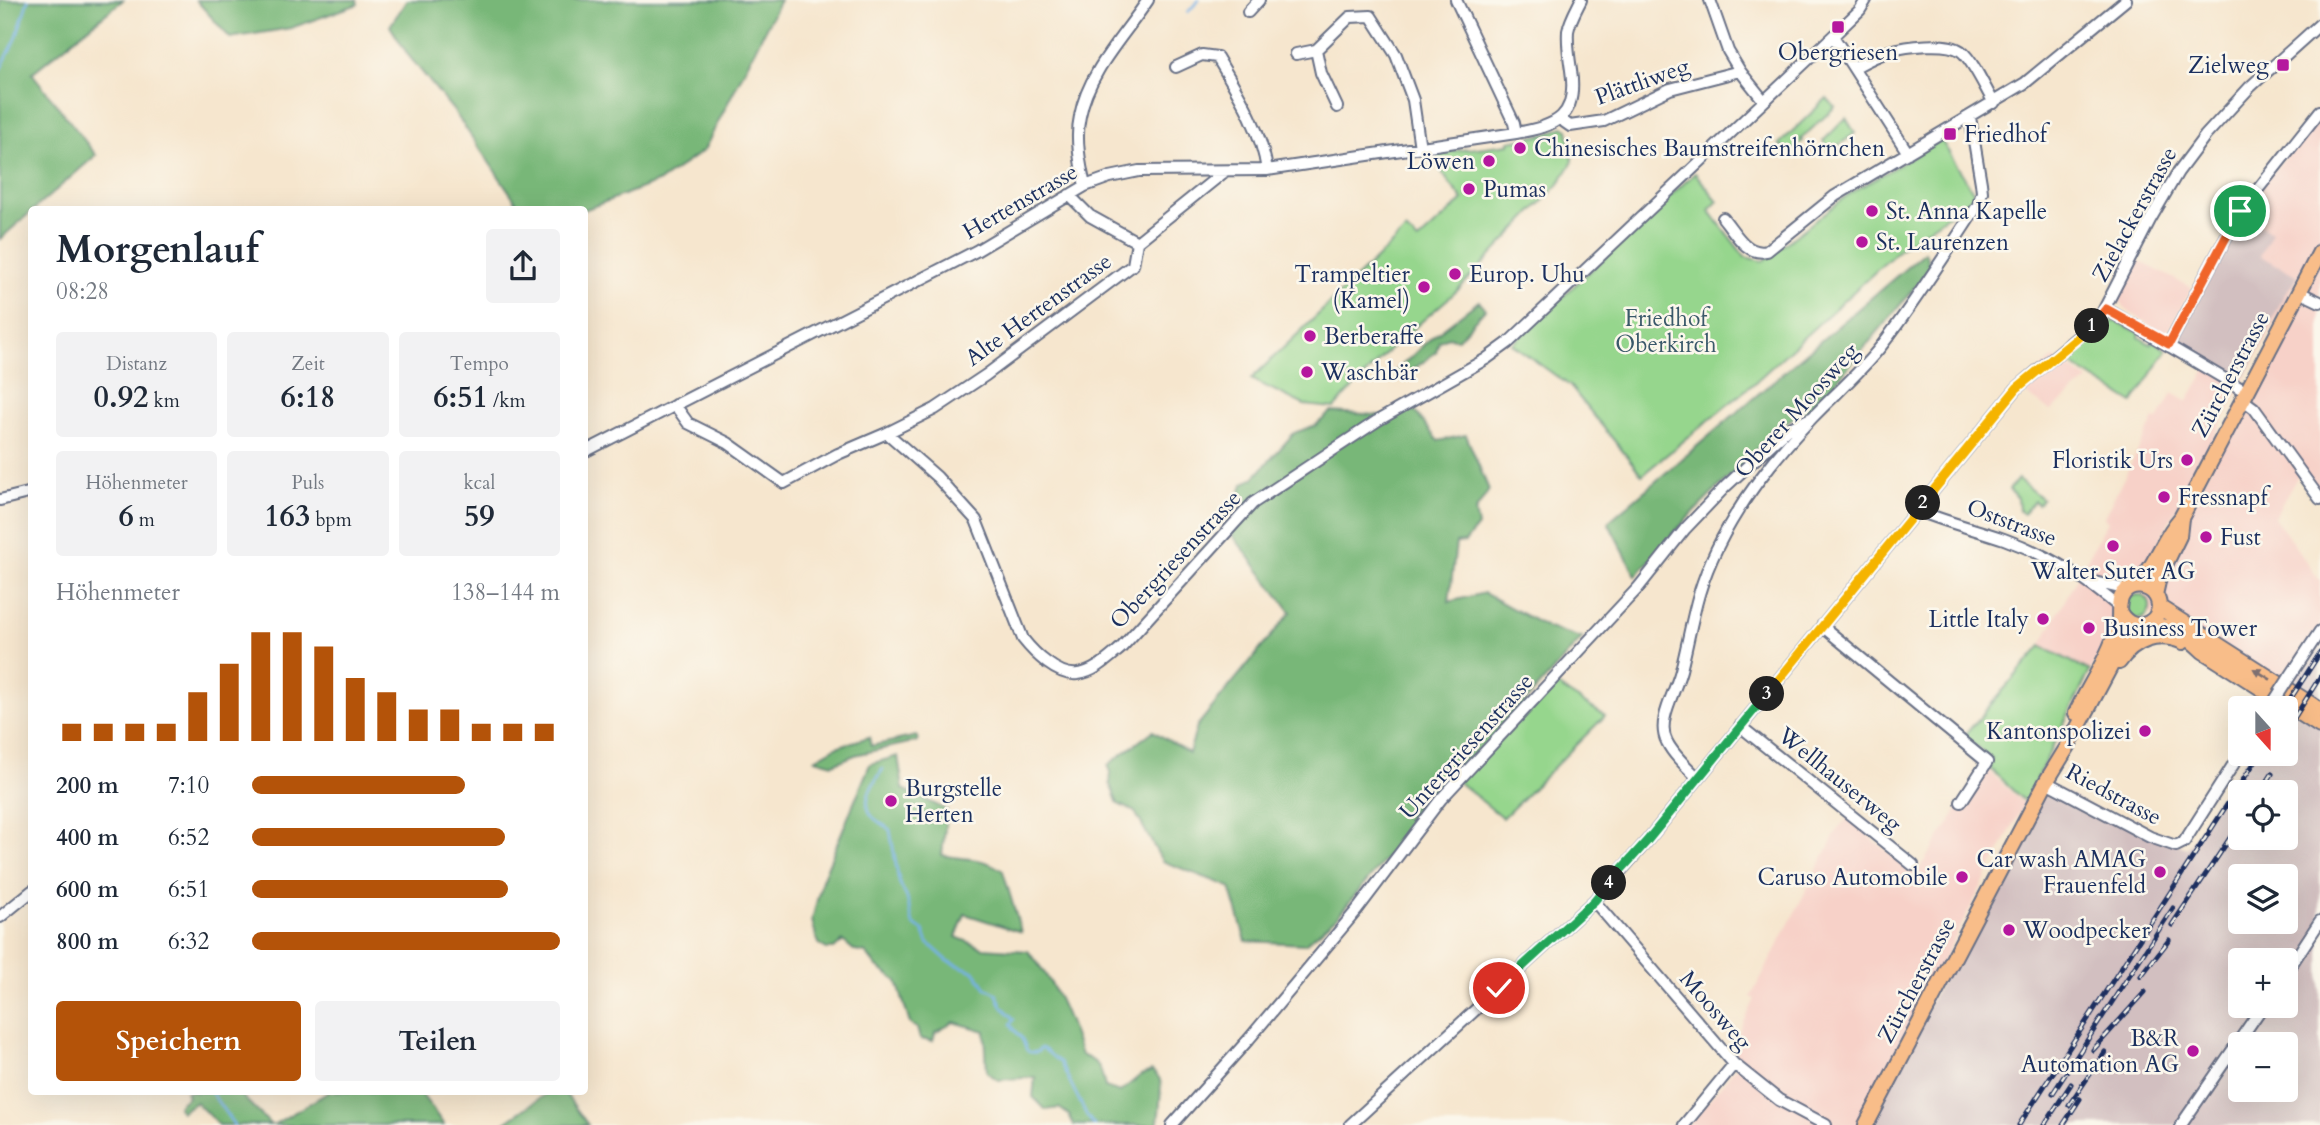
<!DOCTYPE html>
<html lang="de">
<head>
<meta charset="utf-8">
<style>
  :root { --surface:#fff; --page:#f2f2f3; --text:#1f2937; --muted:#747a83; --accent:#b45309 }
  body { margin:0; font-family:Cardo,serif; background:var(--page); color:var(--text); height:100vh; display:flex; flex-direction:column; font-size:26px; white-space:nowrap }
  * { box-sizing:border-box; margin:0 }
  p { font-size:23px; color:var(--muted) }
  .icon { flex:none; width:38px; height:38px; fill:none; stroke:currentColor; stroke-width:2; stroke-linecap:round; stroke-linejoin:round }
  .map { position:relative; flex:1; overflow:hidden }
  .side { position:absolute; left:28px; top:206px; width:560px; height:889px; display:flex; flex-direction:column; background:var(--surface); border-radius:7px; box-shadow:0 7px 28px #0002 }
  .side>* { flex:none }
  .needle { width:46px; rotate:159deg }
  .fabs { position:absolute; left:2228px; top:696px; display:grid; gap:14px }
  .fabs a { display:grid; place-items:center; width:70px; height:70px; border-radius:7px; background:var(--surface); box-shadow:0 7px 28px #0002; font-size:35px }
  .pin { position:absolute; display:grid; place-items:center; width:60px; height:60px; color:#fff; margin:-30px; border:4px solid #fff; border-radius:50%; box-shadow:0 2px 7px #0007 }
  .km { position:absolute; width:35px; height:35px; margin:-18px; border-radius:50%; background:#222; color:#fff; font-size:19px; line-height:35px; text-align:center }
  .round { display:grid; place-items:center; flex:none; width:74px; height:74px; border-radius:7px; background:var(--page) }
  .head { display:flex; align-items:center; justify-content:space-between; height:119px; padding:0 28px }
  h1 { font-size:38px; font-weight:800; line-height:52px }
  .stats { display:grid; grid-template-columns:repeat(3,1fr); gap:10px; height:119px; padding:7px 28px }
  .stats div { display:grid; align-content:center; border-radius:7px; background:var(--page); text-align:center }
  .stats b { font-size:30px; font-weight:800 }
  .stats small { font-size:19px; font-weight:400 }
  .stats p { font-size:19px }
  .chart { height:196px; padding:14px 28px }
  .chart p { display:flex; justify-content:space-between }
  .chart svg { width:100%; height:126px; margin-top:7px; stroke:var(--accent); stroke-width:6 }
  .action { display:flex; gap:14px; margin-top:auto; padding:14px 28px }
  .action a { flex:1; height:80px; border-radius:7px; background:var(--accent); color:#fff; font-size:28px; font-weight:800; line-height:80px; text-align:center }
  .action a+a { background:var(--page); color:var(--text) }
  ul { padding:0 28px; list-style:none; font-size:23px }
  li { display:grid; grid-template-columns:112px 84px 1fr; align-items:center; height:52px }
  li i { height:18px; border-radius:9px; background:var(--accent) }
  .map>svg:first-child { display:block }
</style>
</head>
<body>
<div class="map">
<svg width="2320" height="1125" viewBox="0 0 2320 1125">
  <rect width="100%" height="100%" fill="#fbf7ec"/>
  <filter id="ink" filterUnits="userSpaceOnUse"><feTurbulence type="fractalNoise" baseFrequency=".0143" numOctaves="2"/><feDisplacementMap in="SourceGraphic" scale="14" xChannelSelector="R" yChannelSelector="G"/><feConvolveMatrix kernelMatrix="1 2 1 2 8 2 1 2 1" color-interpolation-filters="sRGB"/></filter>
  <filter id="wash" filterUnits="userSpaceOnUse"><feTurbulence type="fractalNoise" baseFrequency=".00686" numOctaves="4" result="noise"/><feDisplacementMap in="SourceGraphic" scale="28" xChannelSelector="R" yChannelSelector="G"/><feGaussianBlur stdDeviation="1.57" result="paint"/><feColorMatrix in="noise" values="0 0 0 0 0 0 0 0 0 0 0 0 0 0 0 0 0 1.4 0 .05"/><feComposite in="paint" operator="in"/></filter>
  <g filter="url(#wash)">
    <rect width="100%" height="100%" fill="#f6e6ce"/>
    <path fill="#f7d1c8" d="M2320 113V237L2090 671 2040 646 2108 521 2104 517 2154 419 2158 420 2172 393 2187 402 2210 363 2174 341 2240 214Z
      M2320 252V492L2302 469 2274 517 2320 581V642L2286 695 2139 607Z
      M2137 260 2192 288 2172 325 2166 331 2158 330 2126 310 2120 302 2121 293Z
      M2054 358 2088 380 2051 411 2017 388Z
      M1985 768 2024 804 1858 1125H1689L1740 1062 1731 1050 1755 999 1751 997 1839 827 1848 818 1915 875Z"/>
    <path fill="#d2bfc0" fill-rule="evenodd" d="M2242 216 2272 232 2260 256 2298 276 2284 295 2247 374 2239 378 2185 347 2180 334Z
      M2320 640V1125H1866L2046 782 2107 815 2187 848 2248 754H2286V709H2276ZM2240 793H2286V838H2240ZM2240 877H2286V922H2240ZM2240 961H2286V1006H2240ZM2240 1045H2286V1090H2240Z"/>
    <path fill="#96d68d" stroke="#588276" stroke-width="2" d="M1827 98 1835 107 1801 139 1803 141 1789 154 1779 144Z
      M1846 118 1855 133 1831 151 1823 141Z
      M1563 127 1568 130 1573 161 1559 184 1459 289 1390 349 1334 408 1304 405 1251 379 1406 230 1418 241 1463 200C1452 185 1438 173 1436 153L1509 144V141L1547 134Z
      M1941 140 1976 196 1902 247 1753 384 1642 475 1570 386 1512 344 1695 173 1718 201 1709 210 1745 257 1763 261 1849 194Z
      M2112 321 2117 322 2140 333 2139 337 2150 344 2153 341 2167 350 2133 403 2064 360 2094 335 2096 336 2101 333 2099 330Z
      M2018 479 2042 499 2038 504 2034 501 2023 514 2019 511 2018 498 2009 490Z
      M2126 607a12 12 0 1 1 24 0a12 12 0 1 1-24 0Z
      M2041 646 2090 671 2025 802 1987 766 1992 760 1964 736Z
      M1554 684 1605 716 1503 818 1457 781Z"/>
    <path fill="#78b778" stroke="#4a736b" stroke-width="2" d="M0 0H123L32 73 96 155 0 239Z
      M196 0H357L358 4 291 28 230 38Z
      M407 0H780L704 150 660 181 584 210H522L453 110 408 55 390 26Z
      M1925 252 1931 268 1820 401 1779 427 1685 521 1636 576 1608 522Z
      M1479 301 1485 309 1458 339 1448 337 1439 341 1436 352 1400 380 1396 371 1432 337Z
      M1411 406 1438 441 1466 435 1489 490 1475 512 1478 526 1465 542 1456 543 1449 602 1484 593 1548 628 1582 638 1383 862 1338 916 1305 944 1246 941 1230 887 1162 861 1135 812 1118 804 1110 784 1111 772 1108 765 1153 731 1189 753 1197 726 1291 612 1231 533 1246 500 1240 494 1243 484 1254 478 1294 433 1316 425 1331 412 1390 416Z
      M917 736 918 741 855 755 833 764 815 759 836 747 869 737 871 746Z
      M898 756 903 789 947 810 942 855C964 860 983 856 1003 871L1021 932 965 914 956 937 983 948 1028 951C1055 982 1068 1017 1081 1055 1101 1063 1100 1067 1105 1087L1120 1092 1141 1075 1152 1071C1155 1074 1159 1076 1160 1080 1162 1085 1159 1120 1157 1125H1074L1069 1115 1059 1108 1046 1110 1033 1097 1035 1077 998 1080 987 1072 985 1031 954 1022 935 1033 933 1041 920 1039 917 1028 910 1024 897 981 877 967 866 953 855 951 843 941 834 949H827L820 945 816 937 812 920 822 880 870 764Z
      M186 1092H238L271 1125H218C211 1115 203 1111 196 1102L181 1112 178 1107 179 1104 188 1097Z
      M329 1092H420L444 1125H273Z
      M549 1092H564L588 1125H501Z"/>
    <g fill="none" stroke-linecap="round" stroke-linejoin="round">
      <path stroke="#76b2e8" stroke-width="2.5" d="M1188 12 1199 0
        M0 70 16 39 28 0
        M883 769C874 783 860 799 872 816 877 822 885 825 890 830L899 882 907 898 913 924 923 931 928 943 948 961 975 972 986 988 996 993 1002 1006 1014 1019 1011 1024C1014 1030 1018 1033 1022 1039 1027 1048 1024 1054 1037 1052L1041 1048C1048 1050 1053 1059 1060 1062L1087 1116 1094 1125
        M211 1092 234 1125"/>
    </g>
  </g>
  <g filter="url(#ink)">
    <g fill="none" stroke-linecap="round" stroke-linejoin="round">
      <defs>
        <path id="minor" d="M1456 0 1514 123 1516 133
          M1710 0 1728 51 1740 71 1764 101
          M1248 12 1259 0
          M1833 36 1908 153
          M1296 54 1316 50
          M1176 67 1202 55 1217 57C1238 93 1261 128 1267 170
          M1855 67C1866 61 1878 55 1890 51 1906 46 1947 41 1961 51 1973 60 1986 90 1994 103
          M1337 107 1321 73 1316 50 1350 17 1371 16 1396 55 1413 100 1420 148
          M1560 119 1570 126 1604 121 1670 89 1740 71
          M1085 186C1080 163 1075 138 1080 116 1088 72 1124 36 1148 0
          M1069 195 1090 216 1137 242
          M1723 218C1735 232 1746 256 1767 251L1835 196 2025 83 2126 0
          M2299 292 2320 302
          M2106 309 2247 392
          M2169 344 2239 213 2320 111
          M2243 400 2254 408 2320 499
          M675 405 688 423 728 443 784 483 838 454 887 433 937 477 976 520 1023 639C1034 653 1058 677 1078 674 1095 672 1109 658 1121 648L1253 503 1377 421 1486 359 1508 343 1833 36 1860 10 1866 0
          M887 433 935 409 986 375 1133 265 1137 242 1224 172
          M584 452 976 251 1085 186 1110 177 1139 171 1267 170 1516 133C1557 126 1578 117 1571 70 1569 57 1567 44 1568 31 1570 20 1576 10 1581 0
          M0 500 32 492
          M1917 510C1945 522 1975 529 2004 539 2046 554 2085 578 2119 607
          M2090 581 2128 590
          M1822 626 1987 762 1961 802
          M2289 678 2320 631
          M1740 726 1913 865
          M1698 778C1687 767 1674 756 1667 742 1655 720 1678 689 1682 666 1688 642 1692 618 1699 594 1719 527 1764 468 1812 418 1836 393 1861 372 1882 345 1916 301 1947 252 1978 205L1982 192 1981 183 1970 117
          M2046 782 2150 837 2176 846 2184 842 2240 754
          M1594 901 1734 1064 1779 1100 1826 1125
          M0 917 32 891
          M2286 973 2320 921
          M1172 1125 1249 1039 1357 910 1441 799 1638 588 1685 529 1726 486 1788 429 1813 417
          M1350 1125 1594 901 1647 841 2017 388 2099 319 2150 220 2178 172 2205 136 2250 87 2320 24
          M1684 1125 1734 1064
          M2181 1125 2263 1006"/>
        <path id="major" d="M2137 586C2156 566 2162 539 2181 518L2320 252
          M2155 595 2159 577 2179 536 2181 518
          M2159 607 2320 710
          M2148 624C2169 625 2188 636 2203 651L2320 726
          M2119 662C2134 640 2158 631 2183 642
          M2076 713C2089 686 2111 654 2118 625 2121 614 2116 602 2124 593 2132 583 2149 585 2156 596 2169 619 2135 639 2120 613
          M1866 1125 2046 782 2068 746 2126 637 2137 626"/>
      </defs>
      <use href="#minor" stroke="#686f85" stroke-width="14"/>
      <use href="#major" stroke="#686f85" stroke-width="18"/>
      <use href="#minor" stroke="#fff" stroke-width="10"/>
      <use href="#major" stroke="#f8bd89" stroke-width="14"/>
      <defs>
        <path id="rail" d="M2284 709 2320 653
          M2286 731 2320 677
          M2260 793 2272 774
          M2172 925 2240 823
          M2141 976 2169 940
          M2093 1050 2145 992
          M2053 1093 2173 908
          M2069 1105 2105 1052
          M2019 1125 2260 754
          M2044 1125 2071 1084
          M2063 1125 2080 1099"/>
      </defs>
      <use href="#rail" stroke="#1b2f5e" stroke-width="5"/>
      <use href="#rail" stroke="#fbf7ec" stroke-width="2.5" stroke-dasharray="8" stroke-linecap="butt"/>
      <defs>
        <path id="minor-bridge" d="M2271 706 2289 678"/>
      </defs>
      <use href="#minor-bridge" stroke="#686f85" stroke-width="14" stroke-linecap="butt"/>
      <use href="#minor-bridge" stroke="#fff" stroke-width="10"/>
    </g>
    <defs><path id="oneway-solid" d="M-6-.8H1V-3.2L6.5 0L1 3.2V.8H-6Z" transform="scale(1.75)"/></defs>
    <use fill="#7e6f71" href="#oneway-solid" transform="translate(2262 674) rotate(-148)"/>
  </g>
  <g fill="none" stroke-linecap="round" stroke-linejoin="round" filter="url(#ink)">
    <defs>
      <path id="split-1" d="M2092 326 2106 309 2169 344 2240 211"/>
      <path id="split-2" d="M1923 503 2017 388 2092 326"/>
      <path id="split-3" d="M1767 694 1923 503"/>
      <path id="split-4" d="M1609 883 1647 841 1767 694"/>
      <path id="split-5" d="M1499 988 1594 901 1609 883"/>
    </defs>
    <use href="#split-1" stroke="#fff" stroke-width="14"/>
    <use href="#split-2" stroke="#fff" stroke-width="14"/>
    <use href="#split-3" stroke="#fff" stroke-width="14"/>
    <use href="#split-4" stroke="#fff" stroke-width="14"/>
    <use href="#split-5" stroke="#fff" stroke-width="14"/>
    <use href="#split-1" stroke="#f0652b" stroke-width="9"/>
    <use href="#split-2" stroke="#f5b400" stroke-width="9"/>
    <use href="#split-3" stroke="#f5b400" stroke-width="9"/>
    <use href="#split-4" stroke="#22a559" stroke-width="9"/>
    <use href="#split-5" stroke="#22a559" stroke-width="9"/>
  </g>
  <g fill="#b5179e" stroke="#fbf7ec" stroke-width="2.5">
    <rect x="1831" y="20" width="14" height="14" rx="3.5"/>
    <rect x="2276" y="58" width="14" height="14" rx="3.5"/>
    <rect x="1943" y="127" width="14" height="14" rx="3.5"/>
    <circle cx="1520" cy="148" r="7"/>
    <circle cx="1489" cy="161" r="7"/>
    <circle cx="1469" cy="189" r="7"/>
    <circle cx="1872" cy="211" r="7"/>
    <circle cx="1862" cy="242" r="7"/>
    <circle cx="1455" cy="274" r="7"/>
    <circle cx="1424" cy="287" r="7"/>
    <circle cx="1310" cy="336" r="7"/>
    <circle cx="1307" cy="372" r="7"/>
    <circle cx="2187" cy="460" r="7"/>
    <circle cx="2164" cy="497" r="7"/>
    <circle cx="2206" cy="537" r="7"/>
    <circle cx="2113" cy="546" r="7"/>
    <circle cx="2043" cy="619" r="7"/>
    <circle cx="2089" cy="628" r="7"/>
    <circle cx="2145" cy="731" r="7"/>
    <circle cx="891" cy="801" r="7"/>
    <circle cx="2160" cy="872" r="7"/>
    <circle cx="1962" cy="877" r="7"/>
    <circle cx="2009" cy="930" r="7"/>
    <circle cx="2193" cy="1051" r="7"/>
  </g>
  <g text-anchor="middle" stroke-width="5" stroke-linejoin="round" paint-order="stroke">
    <g font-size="23" fill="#1b2f5e" stroke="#fbf7ec" text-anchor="start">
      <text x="1838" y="60" text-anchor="middle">Obergriesen</text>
      <text x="2269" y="73" text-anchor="end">Zielweg</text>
      <text x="1964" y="142">Friedhof</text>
      <text x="1534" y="156">Chinesisches Baumstreifenhörnchen</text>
      <text x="1475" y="169" text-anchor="end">Löwen</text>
      <text x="1483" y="197">Pumas</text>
      <text x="1886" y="219">St. Anna Kapelle</text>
      <text x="1876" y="250">St. Laurenzen</text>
      <text x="1410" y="282" text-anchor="end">Trampeltier<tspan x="1410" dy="26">(Kamel)</tspan></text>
      <text x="1469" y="282">Europ. Uhu</text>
      <text x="1324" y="344">Berberaffe</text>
      <text x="1321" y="380">Waschbär</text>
      <text x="2173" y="468" text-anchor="end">Floristik Urs</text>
      <text x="2178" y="505">Fressnapf</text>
      <text x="2220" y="545">Fust</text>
      <text x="2113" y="579" text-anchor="middle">Walter Suter AG</text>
      <text x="2029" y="627" text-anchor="end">Little Italy</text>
      <text x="2103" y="636">Business Tower</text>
      <text x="2131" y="739" text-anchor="end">Kantonspolizei</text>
      <text x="905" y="796">Burgstelle<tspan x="905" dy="26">Herten</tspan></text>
      <text x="2146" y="867" text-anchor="end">Car wash AMAG<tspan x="2146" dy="26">Frauenfeld</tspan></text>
      <text x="1948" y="885" text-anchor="end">Caruso Automobile</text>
      <text x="2023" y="938">Woodpecker</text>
      <text x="2179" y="1046" text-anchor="end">B&amp;R<tspan x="2179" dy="26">Automation AG</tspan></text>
    </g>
    <g font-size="23" fill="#1b2f5e" stroke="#fbf7ec">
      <text transform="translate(1642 81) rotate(-20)" y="8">Plättliweg</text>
      <text transform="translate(1020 201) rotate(-30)" y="8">Hertenstrasse</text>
      <text transform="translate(2134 214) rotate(-61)" y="8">Zielackerstrasse</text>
      <text transform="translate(1038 309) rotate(-36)" y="8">Alte Hertenstrasse</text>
      <text transform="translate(2230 374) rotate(-62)" y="8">Zürcherstrasse</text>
      <text transform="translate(1796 410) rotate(-48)" y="8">Oberer Moosweg</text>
      <text transform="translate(2012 522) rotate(21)" y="8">Oststrasse</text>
      <text transform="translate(1175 559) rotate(-47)" y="8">Obergriesenstrasse</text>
      <text transform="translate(1466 746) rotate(-48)" y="8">Untergriesenstrasse</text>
      <text transform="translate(1840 779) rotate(39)" y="8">Wellhauserweg</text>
      <text transform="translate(2114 794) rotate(28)" y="8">Riedstrasse</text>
      <text transform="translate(1916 980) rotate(-62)" y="8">Zürcherstrasse</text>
      <text transform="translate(1716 1010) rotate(49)" y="8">Moosweg</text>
    </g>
    <g font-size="23" fill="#3a596a" stroke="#fbf7ec">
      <text x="1666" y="326">Friedhof<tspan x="1666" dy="26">Oberkirch</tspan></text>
    </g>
  </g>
</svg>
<div class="fabs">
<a><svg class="needle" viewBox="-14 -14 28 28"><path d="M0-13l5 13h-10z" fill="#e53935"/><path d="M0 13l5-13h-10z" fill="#747a83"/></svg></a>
<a><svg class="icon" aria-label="locate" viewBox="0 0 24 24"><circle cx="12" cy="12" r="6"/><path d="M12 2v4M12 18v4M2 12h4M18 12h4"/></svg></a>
<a><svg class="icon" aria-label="layers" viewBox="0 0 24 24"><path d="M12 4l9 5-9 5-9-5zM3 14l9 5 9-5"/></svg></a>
<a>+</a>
<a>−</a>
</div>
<div class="pin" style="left:2240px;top:211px;background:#1e9e55"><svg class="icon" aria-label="arrive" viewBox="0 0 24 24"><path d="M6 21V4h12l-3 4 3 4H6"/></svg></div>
<div class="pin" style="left:1499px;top:988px;background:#d93025"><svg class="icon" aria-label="check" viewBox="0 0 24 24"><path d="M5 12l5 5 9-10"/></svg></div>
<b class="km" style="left:2092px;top:326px">1</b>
<b class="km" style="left:1923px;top:503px">2</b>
<b class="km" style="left:1767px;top:694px">3</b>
<b class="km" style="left:1609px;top:883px">4</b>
<section class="side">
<div class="head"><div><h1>Morgenlauf</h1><p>08:28</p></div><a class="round"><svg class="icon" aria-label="share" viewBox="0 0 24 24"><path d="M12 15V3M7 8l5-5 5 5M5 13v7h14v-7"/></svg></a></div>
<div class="stats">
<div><p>Distanz</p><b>0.92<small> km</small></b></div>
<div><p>Zeit</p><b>6:18</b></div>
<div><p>Tempo</p><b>6:51<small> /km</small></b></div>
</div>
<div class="stats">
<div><p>Höhenmeter</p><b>6<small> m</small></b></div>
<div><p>Puls</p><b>163<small> bpm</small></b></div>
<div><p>kcal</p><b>59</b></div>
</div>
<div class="chart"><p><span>Höhenmeter</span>138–144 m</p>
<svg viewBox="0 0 160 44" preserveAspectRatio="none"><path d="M5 44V38M15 44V38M25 44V38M35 44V38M45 44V27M55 44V17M65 44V6M75 44V6M85 44V11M95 44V22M105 44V27M115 44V33M125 44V33M135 44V38M145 44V38M155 44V38"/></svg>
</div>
<ul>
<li><b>200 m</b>7:10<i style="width:69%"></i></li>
<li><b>400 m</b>6:52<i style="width:82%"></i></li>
<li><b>600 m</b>6:51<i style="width:83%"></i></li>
<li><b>800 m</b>6:32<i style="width:100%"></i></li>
</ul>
<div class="action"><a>Speichern</a><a>Teilen</a></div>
</section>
</div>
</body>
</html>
